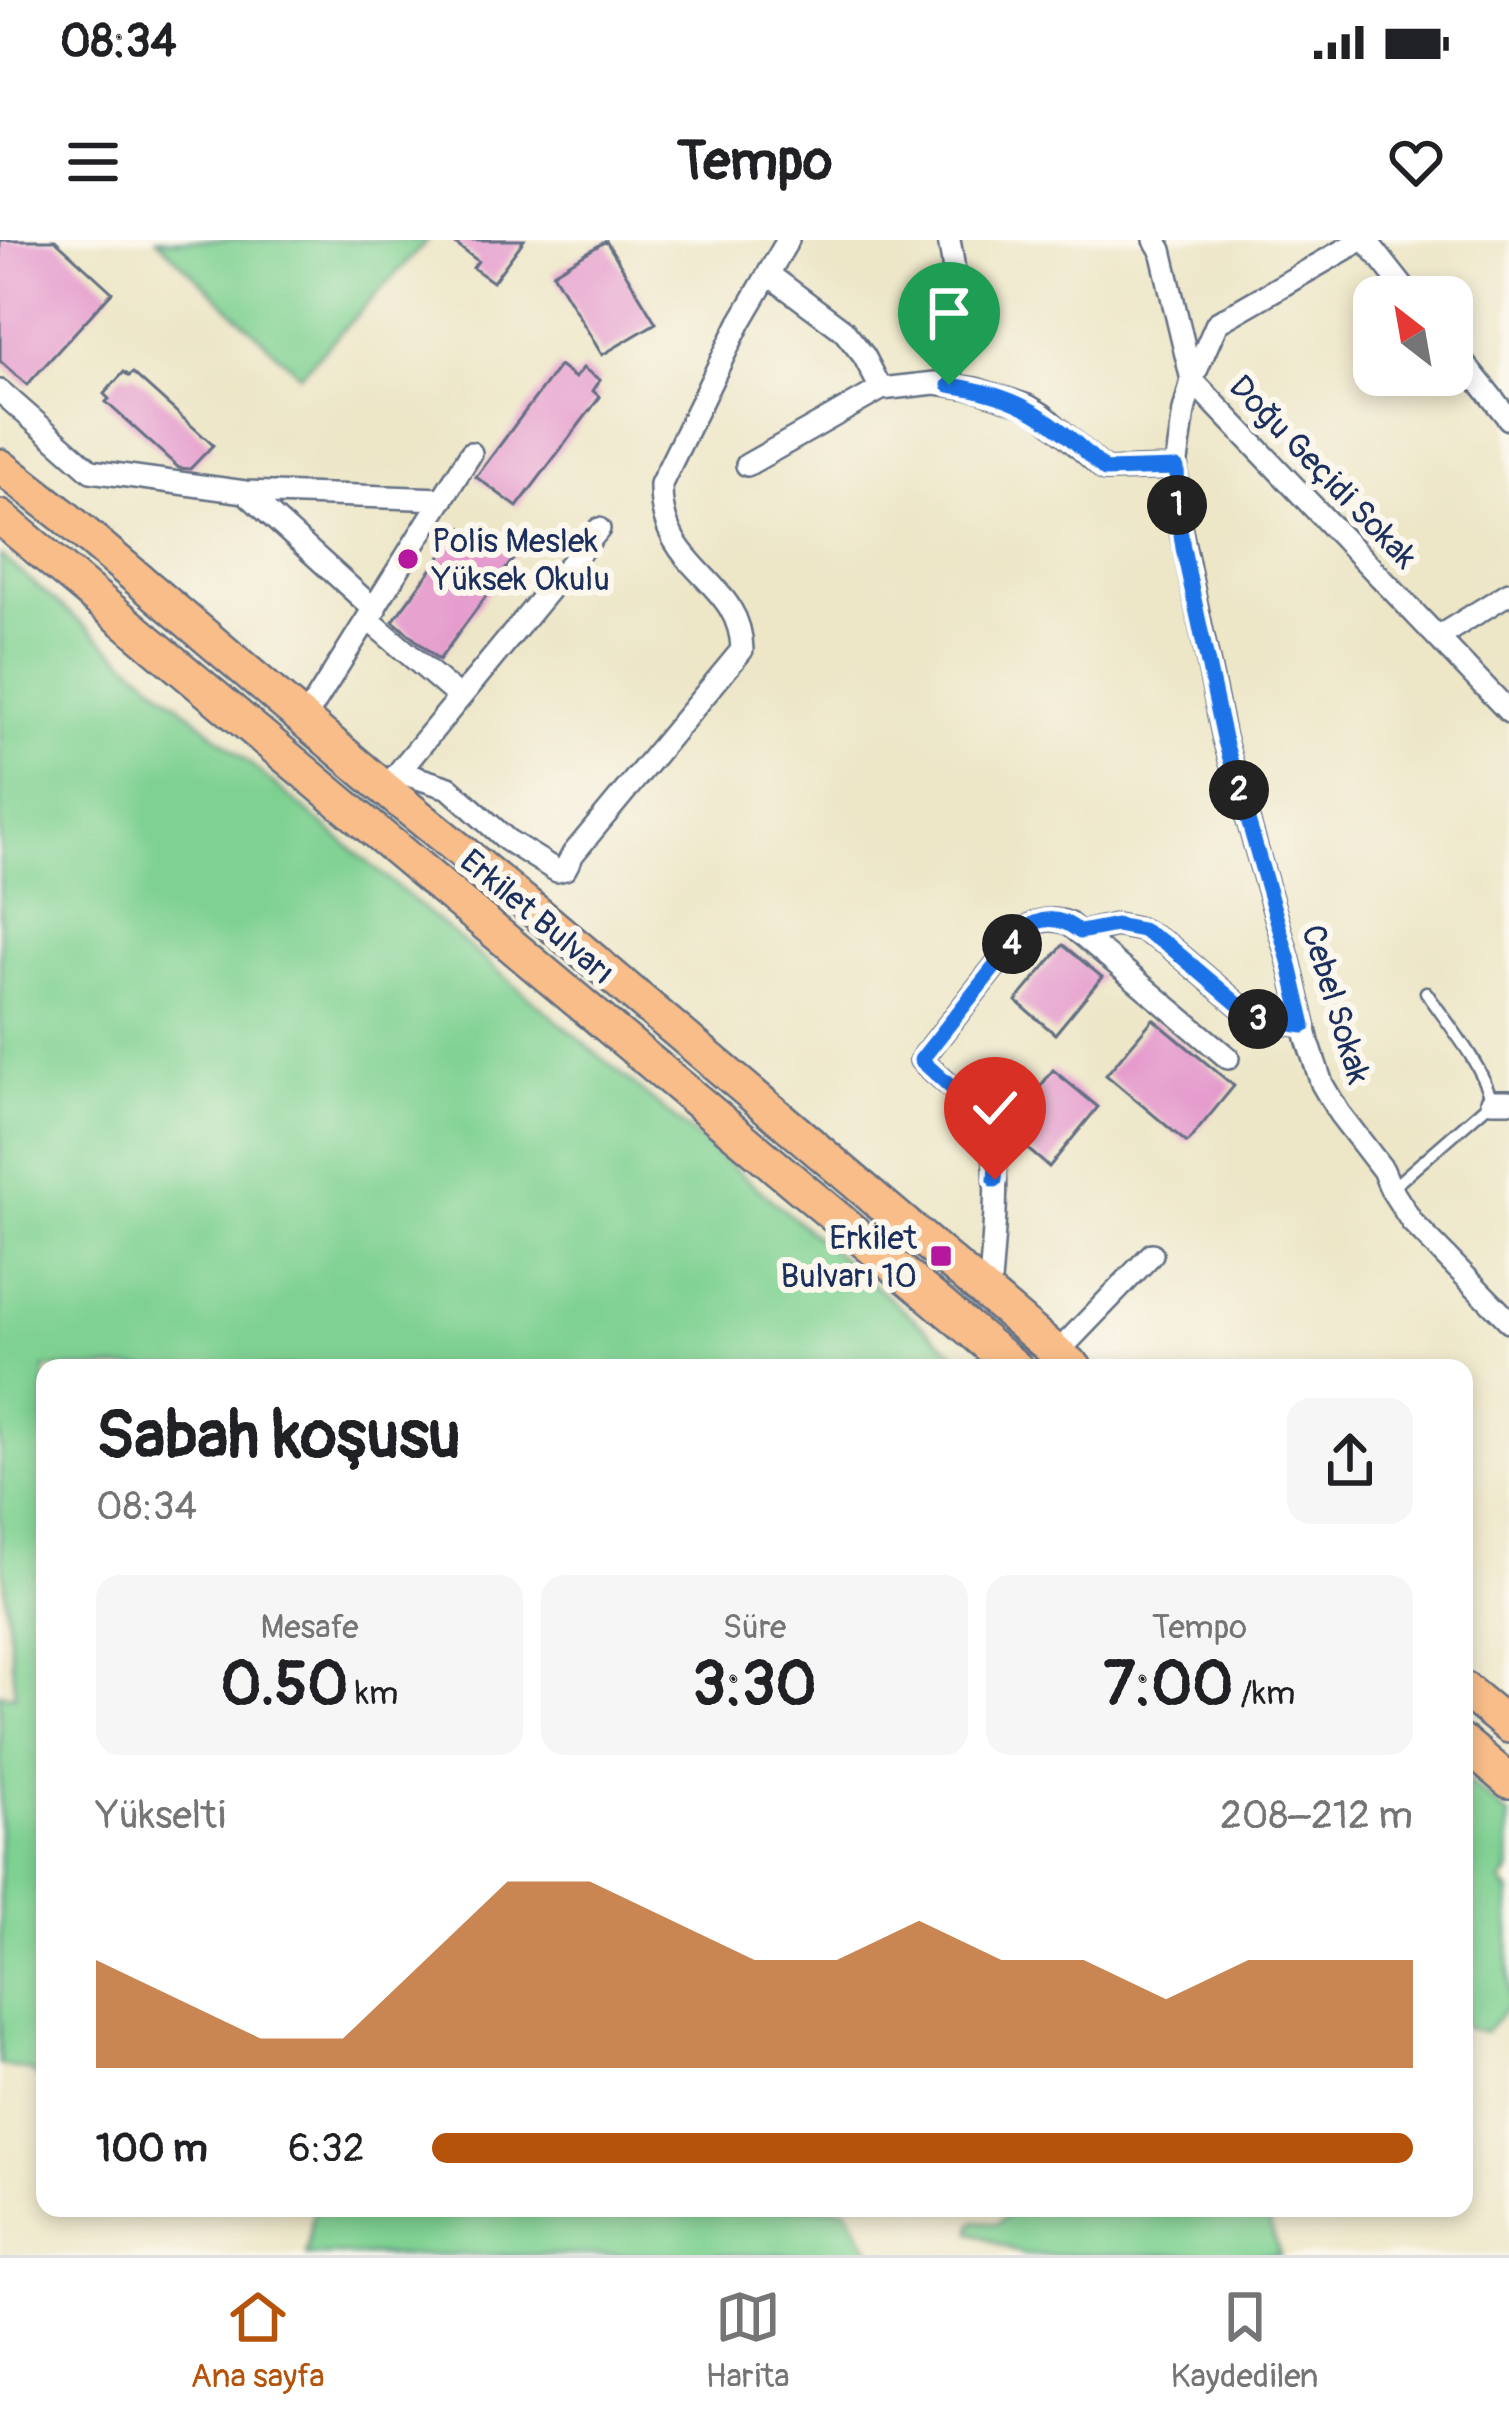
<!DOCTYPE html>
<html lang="tr">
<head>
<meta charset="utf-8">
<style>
  :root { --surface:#fff; --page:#f6f6f6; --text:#202124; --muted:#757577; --line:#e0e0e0; --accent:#b45309 }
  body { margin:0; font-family:Pangolin,sans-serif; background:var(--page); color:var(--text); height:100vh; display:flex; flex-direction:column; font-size:45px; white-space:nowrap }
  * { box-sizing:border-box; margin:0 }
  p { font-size:39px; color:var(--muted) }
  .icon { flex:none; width:66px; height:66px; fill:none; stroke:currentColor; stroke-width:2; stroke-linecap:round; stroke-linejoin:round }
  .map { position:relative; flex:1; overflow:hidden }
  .drawer { position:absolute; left:36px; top:1119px; width:1437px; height:858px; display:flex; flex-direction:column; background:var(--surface); border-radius:24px; box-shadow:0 6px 18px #0003 }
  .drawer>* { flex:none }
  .needle { width:78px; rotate:329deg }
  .fabs { position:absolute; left:1353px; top:36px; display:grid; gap:24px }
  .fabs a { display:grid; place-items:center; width:120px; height:120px; border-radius:24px; background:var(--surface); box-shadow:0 6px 18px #0003; font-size:60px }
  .pin { position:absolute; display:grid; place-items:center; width:102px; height:102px; color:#fff; margin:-123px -51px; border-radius:50% 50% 50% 0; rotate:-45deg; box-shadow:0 0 12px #0007 }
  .pin .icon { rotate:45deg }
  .km { position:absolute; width:60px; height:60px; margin:-30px; border-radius:50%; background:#222; color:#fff; font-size:33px; line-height:60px; text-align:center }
  .round { display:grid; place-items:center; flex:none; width:126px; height:126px; border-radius:24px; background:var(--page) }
  .summary { display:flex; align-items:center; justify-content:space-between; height:204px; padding:0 60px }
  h1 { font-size:66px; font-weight:700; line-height:90px }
  .stats { display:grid; grid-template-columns:repeat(3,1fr); gap:18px; height:204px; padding:12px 60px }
  .stats div { display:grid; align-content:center; border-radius:24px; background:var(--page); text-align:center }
  .stats b { font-size:60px; font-weight:700 }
  .stats small { font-size:33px; font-weight:400 }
  .stats p { font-size:33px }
  .chart { height:336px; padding:24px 60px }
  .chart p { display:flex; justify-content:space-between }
  .chart svg { width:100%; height:216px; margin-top:12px; fill:var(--accent); opacity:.7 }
  ul { padding:0 60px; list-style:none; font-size:39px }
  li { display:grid; grid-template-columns:192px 144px 1fr; align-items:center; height:90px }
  li i { height:30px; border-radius:15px; background:var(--accent) }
  .status { display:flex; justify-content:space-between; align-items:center; height:84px; padding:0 60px; background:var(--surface); direction:ltr }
  .status svg { height:33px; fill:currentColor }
  header { display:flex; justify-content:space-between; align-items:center; height:156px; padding:0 60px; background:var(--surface); font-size:54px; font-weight:700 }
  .tabs { display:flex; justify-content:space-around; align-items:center; height:168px; border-top:3px solid var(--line); background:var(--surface); font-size:33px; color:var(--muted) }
  .tabs a { display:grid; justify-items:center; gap:6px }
  .tabs .on { color:var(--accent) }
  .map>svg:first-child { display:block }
</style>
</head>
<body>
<div class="status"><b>08:34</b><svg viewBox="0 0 49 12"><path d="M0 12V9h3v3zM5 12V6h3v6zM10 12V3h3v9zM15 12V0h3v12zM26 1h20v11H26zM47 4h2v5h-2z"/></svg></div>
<header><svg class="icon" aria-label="menu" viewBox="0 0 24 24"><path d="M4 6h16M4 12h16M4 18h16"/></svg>Tempo<svg class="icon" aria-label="heart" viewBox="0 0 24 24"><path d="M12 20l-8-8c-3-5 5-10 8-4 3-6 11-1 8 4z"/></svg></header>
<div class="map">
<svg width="1509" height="2015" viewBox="0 0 1509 2015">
  <rect width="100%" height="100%" fill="#fbf7ec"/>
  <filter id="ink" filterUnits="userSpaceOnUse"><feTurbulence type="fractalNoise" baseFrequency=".00833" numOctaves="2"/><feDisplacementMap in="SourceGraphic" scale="24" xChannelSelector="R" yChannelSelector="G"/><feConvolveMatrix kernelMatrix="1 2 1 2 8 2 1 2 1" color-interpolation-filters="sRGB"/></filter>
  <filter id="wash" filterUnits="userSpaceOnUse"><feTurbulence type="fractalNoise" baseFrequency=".004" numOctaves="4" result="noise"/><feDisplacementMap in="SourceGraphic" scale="48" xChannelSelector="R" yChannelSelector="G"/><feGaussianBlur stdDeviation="2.7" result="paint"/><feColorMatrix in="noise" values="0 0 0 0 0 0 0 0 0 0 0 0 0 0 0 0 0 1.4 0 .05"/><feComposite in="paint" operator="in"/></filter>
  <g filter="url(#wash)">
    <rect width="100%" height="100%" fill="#ede6c7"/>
    <path fill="#7fd192" stroke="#4d8078" stroke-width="3" d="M157 0H428L300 135Z
      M0 315 973 1128H45V1844L31 1831 0 1825V1453L15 1455 0 1298Z
      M1464 1538 1509 1576V1631L1501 1643 1509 1651V1764L1485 1793 1464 1787V1745L1469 1721 1464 1685Z
      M314 1968H846L873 2015H306Z
      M1014 1968H1264L1280 2015H1025L971 1992 972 1985 976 1981 997 1984Z"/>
    <g id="blocks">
      <path fill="#e59bcd" d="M0 0H55L112 52 27 145 0 121Z
        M450 0H524L493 42 473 28 478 21Z
        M606 1 656 83 602 115 553 33Z
        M559 126 575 138 583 128 600 140 593 151 600 157 517 267 476 237Z
        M124 132 129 136 133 133 213 205 190 229 179 228 106 162 109 159 104 154Z
        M462 288 476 299 480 293 514 318 439 420 393 381Z
        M1063 705 1102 737 1055 794 1016 761Z
        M1153 779 1234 846 1187 903 1106 835Z
        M1053 830 1098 867 1049 927 1004 889 1020 873Z"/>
    </g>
  </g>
  <g filter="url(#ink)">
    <use href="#blocks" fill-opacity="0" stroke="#646f83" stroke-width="3"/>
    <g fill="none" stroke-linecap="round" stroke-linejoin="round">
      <defs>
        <path id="service" d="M1392 948 1492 861C1482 824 1448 784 1426 752"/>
        <path id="minor" d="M949 0C959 49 959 96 949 145
          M1155 0 1161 10 1192 140 1509 472
          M1361 0 1217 83 1192 140 1184 171 1176 228 1179 281 1224 498 1289 721 1308 802 1322 844 1339 873 1383 930 1391 949 1412 982 1509 1081
          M1366 0 1411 57
          M768 34 843 90 864 116 881 149
          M1452 108 1509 179
          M0 151 91 231 245 252 443 259
          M747 225 881 149 935 143 976 149 1028 166 1043 175 1105 230 1176 228
          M245 252 375 370
          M369 380 460 458
          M1438 397 1509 353
          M304 480 471 213
          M399 532 449 548 507 600 557 631 565 629 573 614 742 410C741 337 659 333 661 244L740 82 788 0
          M393 539 599 289
          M1080 693 1116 685 1142 690 1168 705 1254 778 1304 786
          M1492 861H1509
          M989 1057C991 1018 1004 919 987 888 973 861 943 841 921 820L1022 692C1036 679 1050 677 1068 683L1228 818
          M1057 1113 1152 1014"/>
        <path id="primary" d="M0 226 64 276 396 558 547 681 1075 1128
          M0 277 1016 1128
          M1464 1449 1509 1486
          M1464 1503 1509 1541"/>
      </defs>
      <use href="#service" stroke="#646f83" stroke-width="15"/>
      <use href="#minor" stroke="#646f83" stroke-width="26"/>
      <use href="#primary" stroke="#646f83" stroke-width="38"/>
      <use href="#service" stroke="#fff" stroke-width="10"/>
      <use href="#minor" stroke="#fff" stroke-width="21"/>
      <use href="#primary" stroke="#f8bd89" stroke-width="33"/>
    </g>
  </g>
  <g fill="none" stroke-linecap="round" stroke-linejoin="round" filter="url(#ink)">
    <defs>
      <path id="route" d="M949 145C1022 155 1053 180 1105 230L1177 228 1179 281 1183 308 1224 498 1289 721 1304 786 1254 778 1168 705 1142 690 1116 685 1080 692C1060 676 1041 675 1022 692L921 820C959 856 1001 881 995 940"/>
    </defs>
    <use href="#route" stroke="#fff" stroke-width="24"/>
    <use href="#route" stroke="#1a73e8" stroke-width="15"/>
  </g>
  <g fill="#b5179e" stroke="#fbf7ec" stroke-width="4.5">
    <circle cx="408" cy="319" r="12"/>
    <rect x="929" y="1004" width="24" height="24" rx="6"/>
  </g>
  <g text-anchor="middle" stroke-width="12" stroke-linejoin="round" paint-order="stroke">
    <g font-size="33" fill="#1b2f5e" stroke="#fbf7ec">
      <text transform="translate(1324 231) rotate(46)" y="12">Doğu Geçidi Sokak</text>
      <text transform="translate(538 676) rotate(40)" y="12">Erkilet Bulvarı</text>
      <text transform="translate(1337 764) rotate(73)" y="12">Cebel Sokak</text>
    </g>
    <g font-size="33" fill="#1b2f5e" stroke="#fbf7ec" text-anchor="start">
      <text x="432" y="312">Polis Meslek<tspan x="432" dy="38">Yüksek Okulu</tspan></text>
      <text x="917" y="1009" text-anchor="end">Erkilet<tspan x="917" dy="38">Bulvarı 10</tspan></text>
    </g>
  </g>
</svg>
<div class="fabs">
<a><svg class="needle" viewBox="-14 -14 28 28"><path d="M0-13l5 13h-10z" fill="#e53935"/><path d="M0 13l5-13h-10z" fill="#757577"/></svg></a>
</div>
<div class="pin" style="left:949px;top:145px;background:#1e9e55"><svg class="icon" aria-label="arrive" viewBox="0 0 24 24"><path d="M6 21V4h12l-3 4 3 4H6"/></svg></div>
<div class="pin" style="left:995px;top:940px;background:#d93025"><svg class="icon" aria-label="check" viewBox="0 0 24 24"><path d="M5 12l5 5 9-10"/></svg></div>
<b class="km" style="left:1177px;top:265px">1</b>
<b class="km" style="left:1239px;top:550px">2</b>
<b class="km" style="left:1258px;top:779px">3</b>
<b class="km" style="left:1012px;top:704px">4</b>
<section class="drawer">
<div class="summary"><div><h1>Sabah koşusu</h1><p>08:34</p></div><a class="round"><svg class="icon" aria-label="share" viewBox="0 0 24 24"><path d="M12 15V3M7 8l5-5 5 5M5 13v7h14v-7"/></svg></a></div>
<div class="stats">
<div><p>Mesafe</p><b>0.50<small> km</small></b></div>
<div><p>Süre</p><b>3:30</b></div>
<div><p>Tempo</p><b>7:00<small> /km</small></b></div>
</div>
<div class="chart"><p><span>Yükselti</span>208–212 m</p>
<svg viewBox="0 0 160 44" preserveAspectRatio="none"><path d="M0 44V22L10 30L20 38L30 38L40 22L50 6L60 6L70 14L80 22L90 22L100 14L110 22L120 22L130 30L140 22L150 22L160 22V44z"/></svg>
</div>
<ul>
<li><b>100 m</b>6:32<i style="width:100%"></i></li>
</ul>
</section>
</div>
<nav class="tabs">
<a class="on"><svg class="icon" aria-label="home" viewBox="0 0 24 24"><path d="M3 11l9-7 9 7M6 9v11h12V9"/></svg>Ana sayfa</a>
<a><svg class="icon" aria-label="map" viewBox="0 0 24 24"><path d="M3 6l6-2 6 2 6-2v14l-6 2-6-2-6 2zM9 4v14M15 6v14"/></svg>Harita</a>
<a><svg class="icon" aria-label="saved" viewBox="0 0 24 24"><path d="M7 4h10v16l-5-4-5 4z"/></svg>Kaydedilen</a>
</nav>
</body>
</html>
